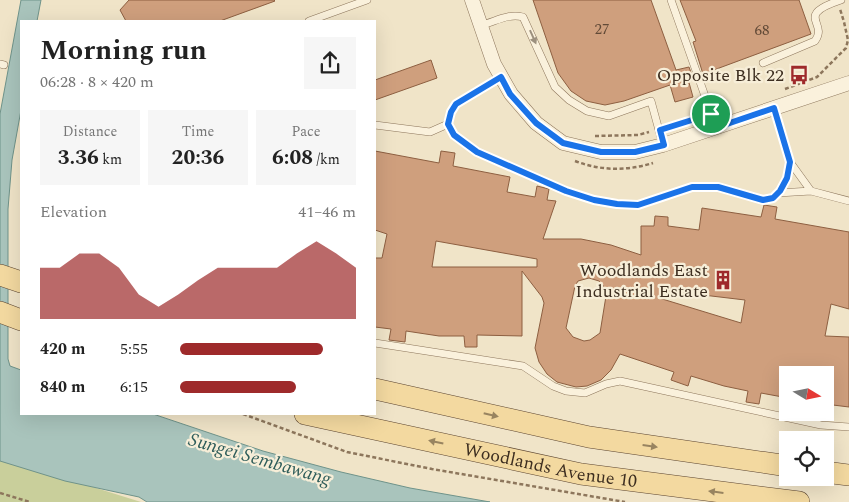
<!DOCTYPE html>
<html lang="en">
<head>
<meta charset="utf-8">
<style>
  :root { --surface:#fff; --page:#f6f6f6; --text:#222; --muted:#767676; --accent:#9e2a2b }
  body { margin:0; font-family:Spectral,serif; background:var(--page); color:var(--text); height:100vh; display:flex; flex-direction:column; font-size:19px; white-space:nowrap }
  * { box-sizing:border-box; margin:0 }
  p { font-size:16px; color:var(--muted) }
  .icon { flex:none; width:28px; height:28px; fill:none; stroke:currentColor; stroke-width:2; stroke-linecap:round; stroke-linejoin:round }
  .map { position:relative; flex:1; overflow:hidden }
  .panel { position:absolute; left:20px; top:20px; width:356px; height:395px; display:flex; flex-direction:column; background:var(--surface); border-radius:0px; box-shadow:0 5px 20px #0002 }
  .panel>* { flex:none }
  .needle { width:32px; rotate:100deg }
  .fabs { position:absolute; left:779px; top:366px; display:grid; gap:10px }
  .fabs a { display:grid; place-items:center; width:55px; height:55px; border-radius:0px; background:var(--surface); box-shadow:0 5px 20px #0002; font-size:25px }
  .pin { position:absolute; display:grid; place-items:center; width:42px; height:42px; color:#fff; margin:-21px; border:2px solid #fff; border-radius:50%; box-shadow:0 1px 5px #0007 }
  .round { display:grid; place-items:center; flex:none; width:52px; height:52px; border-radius:0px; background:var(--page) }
  .headline { display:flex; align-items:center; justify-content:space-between; height:85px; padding:0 20px }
  h1 { font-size:28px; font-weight:700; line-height:38px }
  .figures { display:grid; grid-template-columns:repeat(3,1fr); gap:8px; height:85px; padding:5px 20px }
  .figures div { display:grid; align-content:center; border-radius:0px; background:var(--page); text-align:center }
  .figures b { font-size:21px; font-weight:700 }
  .figures small { font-size:14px; font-weight:400 }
  .figures p { font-size:14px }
  .chart { height:140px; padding:10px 20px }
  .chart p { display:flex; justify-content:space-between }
  .chart svg { width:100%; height:90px; margin-top:5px; fill:var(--accent); opacity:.7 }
  ul { padding:0 20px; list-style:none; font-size:16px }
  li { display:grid; grid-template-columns:80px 60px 1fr; align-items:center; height:38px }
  li i { height:12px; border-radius:6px; background:var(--accent) }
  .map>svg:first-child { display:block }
</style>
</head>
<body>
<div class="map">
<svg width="849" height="502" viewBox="0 0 849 502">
  <rect width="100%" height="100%" fill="#f0e4c8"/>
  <path fill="#c9cf9b" d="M0 458 141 502H0Z"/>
  <path fill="#a9c4bc" stroke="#6f938a" d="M21 0H41L37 21H21V110L12 160 8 209V359L10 366 21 370V414H153L263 451 341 472 410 488 490 502H147L139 497 65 481 0 461V114Z"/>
  <path fill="#cf9f7d" stroke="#8d5f41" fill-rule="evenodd" d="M129 0H274L275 1 220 21H126L120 10Z
    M533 0H651L676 70 689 67 693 78 688 79 693 97 675 102 670 85 624 101 605 105 586 101 571 91 558 73Z
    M680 0H799L811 34 703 74 693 42 696 41Z
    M431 60 437 78 375 100V80Z
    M375 151 439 163 441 151 455 153 453 166 510 177 507 192 535 197 537 186 549 189 547 200 556 201 543 239H581L611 245 641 255V226H654L655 216 668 217V226L699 230 702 208 761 217 764 205 777 207 775 219 849 232V309L831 304 825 336 849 337V407L825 404V375H788V398L761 393 759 404 746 402 748 391 724 386 691 376 688 386 671 380 674 372 620 354 611 370 601 380 587 386 576 387 557 382 547 374 539 362 535 348 544 303 542 297 522 271V336L477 335V347H465L464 336H439L406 331 405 342 389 340 391 329 375 327V258H382L387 234 375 230ZM436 241 537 259V267H432ZM589 278 599 281 603 285 606 296 600 333 590 340 584 341 573 337 566 328 575 286 578 281ZM661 290 745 300 741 323 659 298Z"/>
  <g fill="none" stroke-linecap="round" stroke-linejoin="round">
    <defs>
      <path id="service" d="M671 0 711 113 717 127
        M309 21 367 0
        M481 25C495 22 508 13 523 17L555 87 569 100 587 111 609 116 651 101 663 145
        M763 63 815 41C829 22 793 16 841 0
        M0 64 4 65
        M501 77 456 104 451 112 448 124 454 135 477 152 566 191 594 200 617 204 639 205 692 187H718L763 200 773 198 780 191 787 178 790 162
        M774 108 790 162 811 191
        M375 125 430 132 448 124
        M778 193 811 191 849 201
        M375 343 523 366 553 386 566 391 585 393 606 384 620 381 821 425 849 427"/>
      <path id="minor" d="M472 0 494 64 511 94 536 123 563 143 601 152H635L663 145 849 83"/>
      <g id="primary">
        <path d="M0 275 21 282"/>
        <path d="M0 312 21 320"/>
        <path d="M375 389 589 437 788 466"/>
        <path id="s1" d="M305 414 581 474 799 502"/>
        <path d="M825 472 849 475"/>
      </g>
    </defs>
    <use href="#service" stroke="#8d765c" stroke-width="8"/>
    <use href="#minor" stroke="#8d765c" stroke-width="15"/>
    <use href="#primary" stroke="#5b4430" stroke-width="22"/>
    <path stroke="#8d765c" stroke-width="2.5" stroke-dasharray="4 2.5" stroke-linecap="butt" d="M785 89 817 77 846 48 848 40 844 22 840 9
      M595 136 638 135 649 132
      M575 161C601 171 627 171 653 163
      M243 414 347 452 432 469 625 502
      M0 493 30 502"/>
    <use href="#service" stroke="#faf1dc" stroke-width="7"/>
    <use href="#minor" stroke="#faf1dc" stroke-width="14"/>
    <use href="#primary" stroke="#f3d9a0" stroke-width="21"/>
  </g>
  <defs><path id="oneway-solid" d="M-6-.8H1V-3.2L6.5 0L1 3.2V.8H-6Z" transform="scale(1.25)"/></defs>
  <use fill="#9c907e" href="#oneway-solid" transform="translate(533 37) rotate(66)"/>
  <g fill="#988460">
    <use href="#oneway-solid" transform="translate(491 415) rotate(13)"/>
    <use href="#oneway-solid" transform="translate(436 442) rotate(-168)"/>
    <use href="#oneway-solid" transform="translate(650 446) rotate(8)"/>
    <use href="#oneway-solid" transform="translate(716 492) rotate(-173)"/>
  </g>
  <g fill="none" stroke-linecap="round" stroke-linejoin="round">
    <defs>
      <path id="route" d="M501 77 510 94 536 123 563 143 601 152H635L664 145 660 130 711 114 718 127 774 108 790 162 787 178 780 191 773 198 763 200 718 187H692L638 205 617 204 594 200 566 191 477 152 454 135 448 124 451 112 456 104Z"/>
    </defs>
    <use href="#route" stroke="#fff" stroke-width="10"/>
    <use href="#route" stroke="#1a73e8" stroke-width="6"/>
  </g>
  <defs>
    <symbol id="bus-bare" viewBox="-9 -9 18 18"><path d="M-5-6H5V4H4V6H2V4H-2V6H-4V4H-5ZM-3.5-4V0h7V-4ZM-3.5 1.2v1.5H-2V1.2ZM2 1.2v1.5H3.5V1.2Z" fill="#9e2a2b" stroke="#f7eed8" stroke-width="2.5" paint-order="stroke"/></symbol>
    <symbol id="building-bare" viewBox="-9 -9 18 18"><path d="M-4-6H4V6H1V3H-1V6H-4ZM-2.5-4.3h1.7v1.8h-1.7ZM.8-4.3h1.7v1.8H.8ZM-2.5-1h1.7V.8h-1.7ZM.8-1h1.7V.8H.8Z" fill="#9e2a2b" stroke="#f7eed8" stroke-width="2.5" paint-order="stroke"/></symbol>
  </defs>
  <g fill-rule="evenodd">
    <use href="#bus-bare" x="785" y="61" width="28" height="28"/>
    <use href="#building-bare" x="709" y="266" width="28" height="28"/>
  </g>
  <g text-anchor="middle" stroke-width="4.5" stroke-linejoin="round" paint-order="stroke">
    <g font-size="15" fill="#624a37">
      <text x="602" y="34">27</text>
      <text x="762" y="35">68</text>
    </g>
    <g font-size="18" fill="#3d2e20" stroke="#f7eed8" text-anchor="end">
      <text x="784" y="81">Opposite Blk 22</text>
      <text x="708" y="276">Woodlands East<tspan x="708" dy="21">Industrial Estate</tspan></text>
    </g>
    <g font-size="18" fill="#3d2e20" stroke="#f7eed8">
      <text dy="6" stroke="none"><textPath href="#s1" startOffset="251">Woodlands Avenue 10</textPath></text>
    </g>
    <g font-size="19" font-style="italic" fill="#2f5d5a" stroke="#f7eed8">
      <text transform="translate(260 458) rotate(16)" y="7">Sungei Sembawang</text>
    </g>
  </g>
</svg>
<div class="fabs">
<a><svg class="needle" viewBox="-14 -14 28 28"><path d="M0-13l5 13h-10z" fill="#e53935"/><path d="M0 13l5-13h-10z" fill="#767676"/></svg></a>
<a><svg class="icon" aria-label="locate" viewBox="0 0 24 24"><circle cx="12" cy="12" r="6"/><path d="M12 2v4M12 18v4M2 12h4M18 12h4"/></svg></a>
</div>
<div class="pin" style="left:711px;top:114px;background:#1e9e55"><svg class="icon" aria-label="arrive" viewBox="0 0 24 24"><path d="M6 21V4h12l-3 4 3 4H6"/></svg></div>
<section class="panel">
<div class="headline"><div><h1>Morning run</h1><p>06:28 · 8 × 420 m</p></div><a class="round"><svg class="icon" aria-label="share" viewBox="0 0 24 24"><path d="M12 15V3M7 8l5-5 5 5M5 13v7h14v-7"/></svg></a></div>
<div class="figures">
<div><p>Distance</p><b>3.36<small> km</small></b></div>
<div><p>Time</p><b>20:36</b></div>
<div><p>Pace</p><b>6:08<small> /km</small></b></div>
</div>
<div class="chart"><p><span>Elevation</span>41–46 m</p>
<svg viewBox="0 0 160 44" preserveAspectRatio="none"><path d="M0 44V19L10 19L20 12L30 12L40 19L50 32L60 38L70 32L80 25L90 19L100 19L110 19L120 19L130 12L140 6L150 12L160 19V44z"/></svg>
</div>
<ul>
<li><b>420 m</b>5:55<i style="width:81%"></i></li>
<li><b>840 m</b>6:15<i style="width:66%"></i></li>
</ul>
</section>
</div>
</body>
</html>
